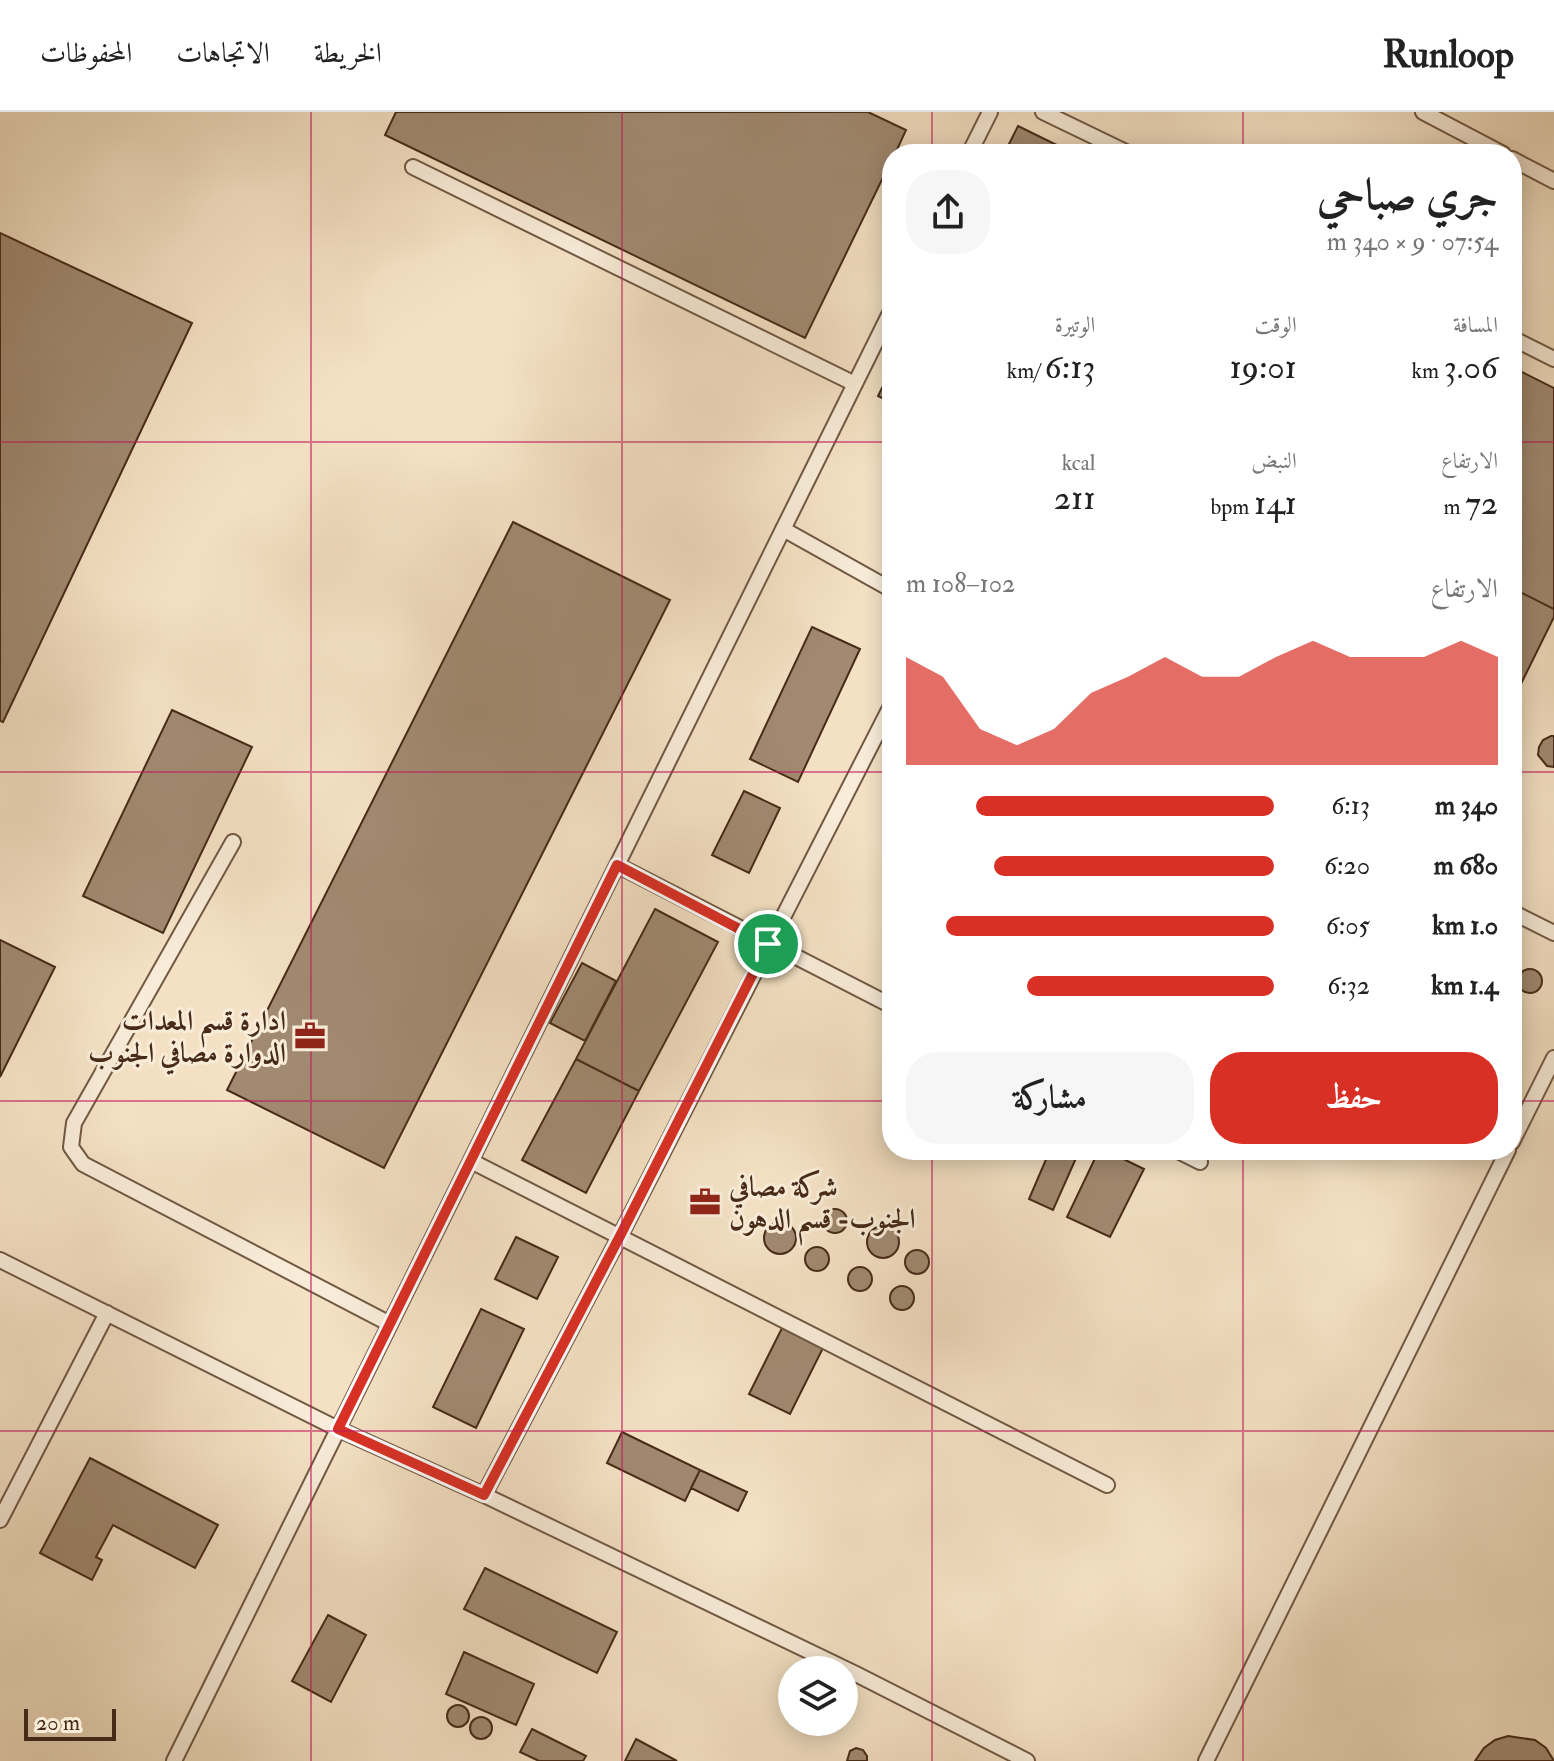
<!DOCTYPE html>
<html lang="ar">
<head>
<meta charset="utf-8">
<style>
  :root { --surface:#fff; --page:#f6f6f6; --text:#222; --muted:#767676; --line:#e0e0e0; --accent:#d93025 }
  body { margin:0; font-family:"IM FELL Double Pica",Amiri,serif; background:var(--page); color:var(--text); direction:rtl; height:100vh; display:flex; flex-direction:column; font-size:30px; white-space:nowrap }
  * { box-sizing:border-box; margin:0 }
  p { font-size:26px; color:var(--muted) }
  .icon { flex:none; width:44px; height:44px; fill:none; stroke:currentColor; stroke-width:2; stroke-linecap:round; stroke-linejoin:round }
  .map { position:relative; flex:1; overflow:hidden; direction:ltr }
  .side { position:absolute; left:882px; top:32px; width:640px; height:1016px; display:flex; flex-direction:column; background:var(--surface); border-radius:32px; box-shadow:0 4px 20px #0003; direction:rtl }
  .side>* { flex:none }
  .buttons { position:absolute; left:778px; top:1544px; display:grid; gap:16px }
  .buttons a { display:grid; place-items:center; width:80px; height:80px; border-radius:50%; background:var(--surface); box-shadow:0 4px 20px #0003; font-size:40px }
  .scale { position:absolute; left:24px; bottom:20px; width:92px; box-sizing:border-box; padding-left:8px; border:4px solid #472b18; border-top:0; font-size:22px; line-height:28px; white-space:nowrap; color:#472b18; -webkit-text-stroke:6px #f8ecd9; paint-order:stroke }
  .pin { position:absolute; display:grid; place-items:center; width:68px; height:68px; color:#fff; margin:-34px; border:4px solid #fff; border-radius:50%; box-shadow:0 2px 8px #0007 }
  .round { display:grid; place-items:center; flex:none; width:84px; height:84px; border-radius:32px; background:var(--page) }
  .summary { display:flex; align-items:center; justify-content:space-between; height:136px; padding:0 24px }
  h1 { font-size:44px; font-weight:600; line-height:60px }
  .stats { display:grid; grid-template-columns:repeat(3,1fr); gap:12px; height:136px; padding:8px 24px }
  .stats div { display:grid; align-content:center }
  .stats b { font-size:34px; font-weight:600 }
  .stats small { font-size:22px; font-weight:400 }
  .stats p { font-size:22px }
  .chart { height:224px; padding:16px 24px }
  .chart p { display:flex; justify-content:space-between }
  .chart svg { width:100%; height:144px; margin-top:8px; fill:var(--accent); opacity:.7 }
  .action { display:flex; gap:16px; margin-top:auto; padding:16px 24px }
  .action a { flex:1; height:92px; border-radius:32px; background:var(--accent); color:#fff; font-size:32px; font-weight:600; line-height:92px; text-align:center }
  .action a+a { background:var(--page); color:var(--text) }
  ul { padding:0 24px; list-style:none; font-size:26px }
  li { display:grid; grid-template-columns:128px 96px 1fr; align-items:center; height:60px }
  li i { height:20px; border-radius:10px; background:var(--accent) }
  header { display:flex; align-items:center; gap:48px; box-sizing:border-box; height:112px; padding:0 40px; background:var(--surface); border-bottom:2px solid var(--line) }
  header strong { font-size:38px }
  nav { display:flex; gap:44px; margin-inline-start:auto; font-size:28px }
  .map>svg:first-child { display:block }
</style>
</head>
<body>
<header>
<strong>Runloop</strong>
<nav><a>الخريطة</a><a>الاتجاهات</a><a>المحفوظات</a></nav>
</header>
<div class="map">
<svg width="1554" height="1649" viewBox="0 0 1554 1649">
  <rect width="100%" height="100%" fill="#f4e1c4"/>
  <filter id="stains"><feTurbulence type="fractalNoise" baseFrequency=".0025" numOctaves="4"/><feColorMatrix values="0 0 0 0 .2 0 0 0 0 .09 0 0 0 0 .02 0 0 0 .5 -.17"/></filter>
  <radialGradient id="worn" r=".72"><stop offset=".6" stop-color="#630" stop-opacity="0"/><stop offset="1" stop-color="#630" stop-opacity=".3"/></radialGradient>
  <path fill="#a18a71" stroke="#472b18" stroke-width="2" d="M396 0H868L906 18 895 42H892V47L805 226 385 23Z
    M1018 14 1075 42H1004Z
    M0 121 192 211 3 610 0 609Z
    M1512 255 1554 276V497L1512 476Z
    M891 258 892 259V291L878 284Z
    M513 410 670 488 384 1056 227 978Z
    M1512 476 1554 497V505L1512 590Z
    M812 515 860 537 798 670 750 647Z
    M172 598 252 635 163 821 83 784Z
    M1551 624H1554V655L1547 654 1538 643 1539 635 1543 628Z
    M744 679 780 696 749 761 712 743Z
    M655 797 718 830 639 979 576 947Z
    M0 828 55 855 0 965Z
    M582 851 616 869 585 929 550 911Z
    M1518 869a12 12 0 1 1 24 0a12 12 0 1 1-24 0Z
    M576 947 639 979 586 1081 522 1048Z
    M1050 1038H1064L1077 1044 1053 1098 1029 1087Z
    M1099 1038H1105L1144 1057 1110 1125 1067 1105Z
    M823 1109a12 12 0 1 1 24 0a12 12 0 1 1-24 0Z
    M764 1126a16 16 0 1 1 32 0a16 16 0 1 1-32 0Z
    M867 1130a16 16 0 1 1 32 0a16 16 0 1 1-32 0Z
    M516 1125 558 1145 537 1187 495 1167Z
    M805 1147a12 12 0 1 1 24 0a12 12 0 1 1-24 0Z
    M905 1150a12 12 0 1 1 24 0a12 12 0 1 1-24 0Z
    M848 1167a12 12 0 1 1 24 0a12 12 0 1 1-24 0Z
    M890 1186a12 12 0 1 1 24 0a12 12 0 1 1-24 0Z
    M481 1197 524 1217 476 1316 433 1295Z
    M782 1216 823 1236 790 1302 749 1282Z
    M622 1320 700 1358 685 1389 607 1351Z
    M90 1346 218 1413 195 1456 113 1413 96 1445 102 1448 92 1468 40 1441Z
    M700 1358 747 1380 738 1399 691 1376Z
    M485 1456 617 1520 597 1561 464 1497Z
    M328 1503 366 1523 331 1590 292 1569Z
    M464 1540 534 1572 516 1613 446 1582Z
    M447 1604a11 11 0 1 1 22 0a11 11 0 1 1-22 0Z
    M470 1616a11 11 0 1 1 22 0a11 11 0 1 1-22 0Z
    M532 1617 586 1644 583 1649H539L520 1640Z
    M1508 1624 1535 1628 1546 1636 1554 1649H1475L1484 1636 1495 1628Z
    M636 1627 677 1649H625Z
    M856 1636 863 1638 867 1644V1649H847L850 1639Z"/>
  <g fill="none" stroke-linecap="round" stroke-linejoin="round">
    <defs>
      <path id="lane" d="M1043 0 1130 42
        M1423 0 1503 42
        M969 42 990 0
        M1512 47 1554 69
        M413 55 855 272
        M1512 226 1554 247
        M783 417 892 478
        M233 730 74 1011 71 1035 83 1052 390 1212
        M617 753 892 894
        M1512 800 1554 821
        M1512 1030 1554 946
        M1176 1038 1200 1050
        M471 1049 1107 1373
        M0 1148 338 1317 484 1383 854 1561 1027 1649
        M484 1383 620 1124 892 592
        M0 1408 107 1201
        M174 1649 892 197
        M1206 1649 1508 1038"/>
    </defs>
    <use href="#lane" stroke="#725843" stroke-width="18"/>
    <use href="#lane" stroke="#f8ecd9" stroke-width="14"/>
  </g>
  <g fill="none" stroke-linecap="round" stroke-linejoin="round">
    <defs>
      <path id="route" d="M617 753 768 832 620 1124 484 1383 338 1317Z"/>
    </defs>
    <use href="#route" stroke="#fff" stroke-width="16"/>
    <use href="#route" stroke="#d93025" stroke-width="10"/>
  </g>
  <path fill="none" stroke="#c2185b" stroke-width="2" stroke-opacity="0.55" d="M311 0V1649M622 0V1649M932 0V42M1243 0V42M0 330H892M1512 330H1554M0 660H892M1512 660H1554M0 989H892M1512 989H1554M932 1038V1649M1243 1038V1649M0 1319H1554"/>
  <defs>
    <symbol id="office-bare" viewBox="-9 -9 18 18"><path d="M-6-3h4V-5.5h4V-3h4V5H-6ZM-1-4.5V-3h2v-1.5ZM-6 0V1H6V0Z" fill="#8f2418" stroke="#f8ecd9" stroke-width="2.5" paint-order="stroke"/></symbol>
  </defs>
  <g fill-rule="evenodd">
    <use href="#office-bare" x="288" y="902" width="44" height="44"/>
    <use href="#office-bare" x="683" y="1068" width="44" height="44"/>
  </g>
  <g text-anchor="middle" stroke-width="6" stroke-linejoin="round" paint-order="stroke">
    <g font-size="28" font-weight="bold" fill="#472b18" stroke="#f8ecd9" text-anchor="end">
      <text x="286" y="918">ادارة قسم المعدات<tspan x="286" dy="32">الدوارة مصافي الجنوب</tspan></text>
      <text x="729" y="1084" text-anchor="start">شركة مصافي<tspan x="729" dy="32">الجنوب- قسم الدهون</tspan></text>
    </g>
  </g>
  <rect width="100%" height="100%" filter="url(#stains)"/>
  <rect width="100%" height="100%" fill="url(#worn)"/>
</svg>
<div class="buttons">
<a><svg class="icon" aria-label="layers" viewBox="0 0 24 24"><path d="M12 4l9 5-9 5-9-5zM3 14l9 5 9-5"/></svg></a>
</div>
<div class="scale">20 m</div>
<div class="pin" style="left:768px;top:832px;background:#1e9e55"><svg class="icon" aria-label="arrive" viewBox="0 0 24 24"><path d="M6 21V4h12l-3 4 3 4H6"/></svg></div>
<section class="side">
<div class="summary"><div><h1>جري صباحي</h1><p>07:54 · 9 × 340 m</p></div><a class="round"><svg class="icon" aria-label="share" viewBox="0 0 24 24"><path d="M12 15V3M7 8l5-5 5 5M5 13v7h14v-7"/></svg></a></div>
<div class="stats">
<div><p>المسافة</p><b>3.06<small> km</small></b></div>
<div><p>الوقت</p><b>19:01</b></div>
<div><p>الوتيرة</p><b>6:13<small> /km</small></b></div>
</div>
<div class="stats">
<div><p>الارتفاع</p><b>72<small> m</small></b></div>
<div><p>النبض</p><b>141<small> bpm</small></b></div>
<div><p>kcal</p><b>211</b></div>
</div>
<div class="chart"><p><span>الارتفاع</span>102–108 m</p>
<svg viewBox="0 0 160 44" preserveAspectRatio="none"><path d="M0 44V11L10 17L20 33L30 38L40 33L50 22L60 17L70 11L80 17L90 17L100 11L110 6L120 11L130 11L140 11L150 6L160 11V44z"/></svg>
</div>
<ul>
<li><b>340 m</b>6:13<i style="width:81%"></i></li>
<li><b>680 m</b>6:20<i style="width:76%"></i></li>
<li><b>1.0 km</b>6:05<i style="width:89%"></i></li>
<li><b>1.4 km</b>6:32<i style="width:67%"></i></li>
</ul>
<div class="action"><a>حفظ</a><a>مشاركة</a></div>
</section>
</div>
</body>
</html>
